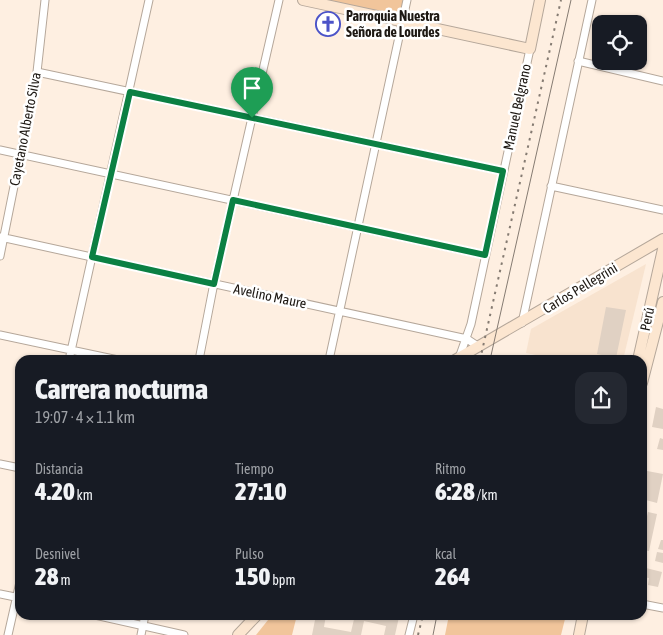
<!DOCTYPE html>
<html lang="es">
<head>
<meta charset="utf-8">
<style>
  :root { --surface:#171b24; --page:#242831; --text:#f1f3f6; --muted:#9ea1a6 }
  body { margin:0; font-family:"Asap Condensed",sans-serif; background:var(--page); color:var(--text); height:100vh; display:flex; flex-direction:column; font-size:19px; white-space:nowrap }
  * { box-sizing:border-box; margin:0 }
  p { font-size:16px; color:var(--muted) }
  .icon { flex:none; width:28px; height:28px; fill:none; stroke:currentColor; stroke-width:2; stroke-linecap:round; stroke-linejoin:round }
  .map { position:relative; flex:1; overflow:hidden }
  .drawer { position:absolute; left:15px; top:355px; width:632px; height:265px; display:flex; flex-direction:column; background:var(--surface); border-radius:15px; box-shadow:0 1px 4px #0004 }
  .drawer>* { flex:none }
  .tools { position:absolute; left:592px; top:15px; display:grid; gap:10px }
  .tools a { display:grid; place-items:center; width:55px; height:55px; border-radius:10px; background:var(--surface); box-shadow:0 1px 4px #0004; font-size:25px }
  .pin { position:absolute; display:grid; place-items:center; width:42px; height:42px; color:#fff; margin:-51px -21px; border-radius:50% 50% 50% 0; rotate:-45deg; box-shadow:0 0 5px #0007 }
  .pin .icon { rotate:45deg }
  .round { display:grid; place-items:center; flex:none; width:52px; height:52px; border-radius:15px; background:var(--page) }
  .summary { display:flex; align-items:center; justify-content:space-between; height:85px; padding:0 20px }
  h1 { font-size:28px; font-weight:800; line-height:38px }
  .stats { display:grid; grid-template-columns:repeat(3,1fr); gap:8px; height:85px; padding:5px 20px }
  .stats div { display:grid; align-content:center }
  .stats b { font-size:25px; font-weight:800 }
  .stats small { font-size:14px; font-weight:400 }
  .stats p { font-size:14px }
  .map>svg:first-child { display:block }
</style>
</head>
<body>
<div class="map">
<svg width="663" height="635" viewBox="0 0 663 635">
  <rect width="100%" height="100%" fill="#feefe1"/>
  <path fill="#f8e3cf" d="M646 264 623 360H561L526 353 531 329Z"/>
  <path fill="#f1c59b" d="M315 0H403L399 18Z
    M272 615H297L292 635H256Z
    M449 615H566L561 635H445Z"/>
  <path fill="#e0d1c3" d="M606 307 626 310 616 358 597 354Z
    M656 407 663 409V429L652 427Z
    M660 438 663 439V450L657 449Z
    M642 470 663 474 657 503 642 499Z
    M648 512 657 514 649 551 642 550V537Z
    M661 540H663V550L658 549Z
    M657 552 663 553V563L655 561Z
    M642 567 662 572 658 587 648 585 649 578 642 577Z
    M316 615H326L324 627 351 632 355 615 399 617 395 635H384L386 626 364 621 361 635H312Z"/>
  <g fill="none" stroke-linecap="round" stroke-linejoin="round">
    <defs>
      <path id="street" d="M578 61 663 81
        M37 72 503 171
        M0 150 485 255
        M551 186 663 210
        M0 237 467 339 479 347
        M0 256 37 72 45 0
        M522 323 592 0
        M0 335 118 360
        M459 358 471 324 530 49
        M69 360 149 0
        M199 360 214 283 279 0
        M329 360 407 0
        M0 464 20 468
        M0 594 20 598
        M642 604 663 608
        M95 615 184 635
        M8 635 20 582
        M141 635 145 615
        M409 635 414 615"/>
      <path id="secondary" d="M303 0 530 49 540 0
        M455 360 663 239
        M638 360 663 249
        M642 383 663 302
        M238 635 257 615
        M579 635 583 615"/>
    </defs>
    <use href="#street" stroke="#b5a79a" stroke-width="9"/>
    <use href="#secondary" stroke="#b5a79a" stroke-width="12"/>
    <use href="#street" stroke="#fff" stroke-width="7"/>
    <use href="#secondary" stroke="#fce6d0" stroke-width="10"/>
    <path stroke="#857b72" stroke-width="1" d="M490 360 571 0
      M433 635 437 615"/>
    <path stroke="#857b72" stroke-width="2" stroke-dasharray="2.5 5" stroke-linecap="butt" d="M480 360 561 0
      M418 635 423 615"/>
  </g>
  <g fill="none" stroke-linecap="round" stroke-linejoin="round">
    <defs>
      <path id="route" d="M130 92 503 171 485 255 233 200 214 284 92 257Z"/>
    </defs>
    <use href="#route" stroke="#fff" stroke-width="10"/>
    <use href="#route" stroke="#0b8043" stroke-width="6"/>
  </g>
  <defs>
    <symbol id="church-ring" viewBox="-11 -11 22 22"><circle r="9.5" fill="#fff" stroke="#4b53c8" stroke-width="1.5"/><path d="M-1.2-6h2.4v3.5h3.3v2.4h-3.3V6h-2.4V-.1h-3.3v-2.4h3.3Z" fill="#4b53c8"/></symbol>
  </defs>
  <g fill-rule="evenodd">
    <use href="#church-ring" x="314" y="10" width="28" height="28"/>
  </g>
  <g text-anchor="middle" stroke-width="5" stroke-linejoin="round" paint-order="stroke">
    <g font-size="14" font-weight="bold" fill="#1d1813" stroke="#fff" text-anchor="start">
      <text x="346" y="21">Parroquia Nuestra<tspan x="346" dy="16">Señora de Lourdes</tspan></text>
    </g>
    <g font-size="14" fill="#1d1813" stroke="#fff">
      <text transform="translate(517 107) rotate(-78)" y="5">Manuel Belgrano</text>
      <text transform="translate(25 129) rotate(-79)" y="5">Cayetano Alberto Silva</text>
      <text transform="translate(580 288) rotate(-31)" y="5">Carlos Pellegrini</text>
      <text transform="translate(270 296) rotate(12)" y="5">Avelino Maure</text>
      <text transform="translate(647 319) rotate(-78)" y="5">Perú</text>
    </g>
  </g>
</svg>
<div class="tools">
<a><svg class="icon" aria-label="locate" viewBox="0 0 24 24"><circle cx="12" cy="12" r="6"/><path d="M12 2v4M12 18v4M2 12h4M18 12h4"/></svg></a>
</div>
<div class="pin" style="left:252px;top:118px;background:#1e9e55"><svg class="icon" aria-label="arrive" viewBox="0 0 24 24"><path d="M6 21V4h12l-3 4 3 4H6"/></svg></div>
<section class="drawer">
<div class="summary"><div><h1>Carrera nocturna</h1><p>19:07 · 4 × 1.1 km</p></div><a class="round"><svg class="icon" aria-label="share" viewBox="0 0 24 24"><path d="M12 15V3M7 8l5-5 5 5M5 13v7h14v-7"/></svg></a></div>
<div class="stats">
<div><p>Distancia</p><b>4.20<small> km</small></b></div>
<div><p>Tiempo</p><b>27:10</b></div>
<div><p>Ritmo</p><b>6:28<small> /km</small></b></div>
</div>
<div class="stats">
<div><p>Desnivel</p><b>28<small> m</small></b></div>
<div><p>Pulso</p><b>150<small> bpm</small></b></div>
<div><p>kcal</p><b>264</b></div>
</div>
</section>
</div>
</body>
</html>
